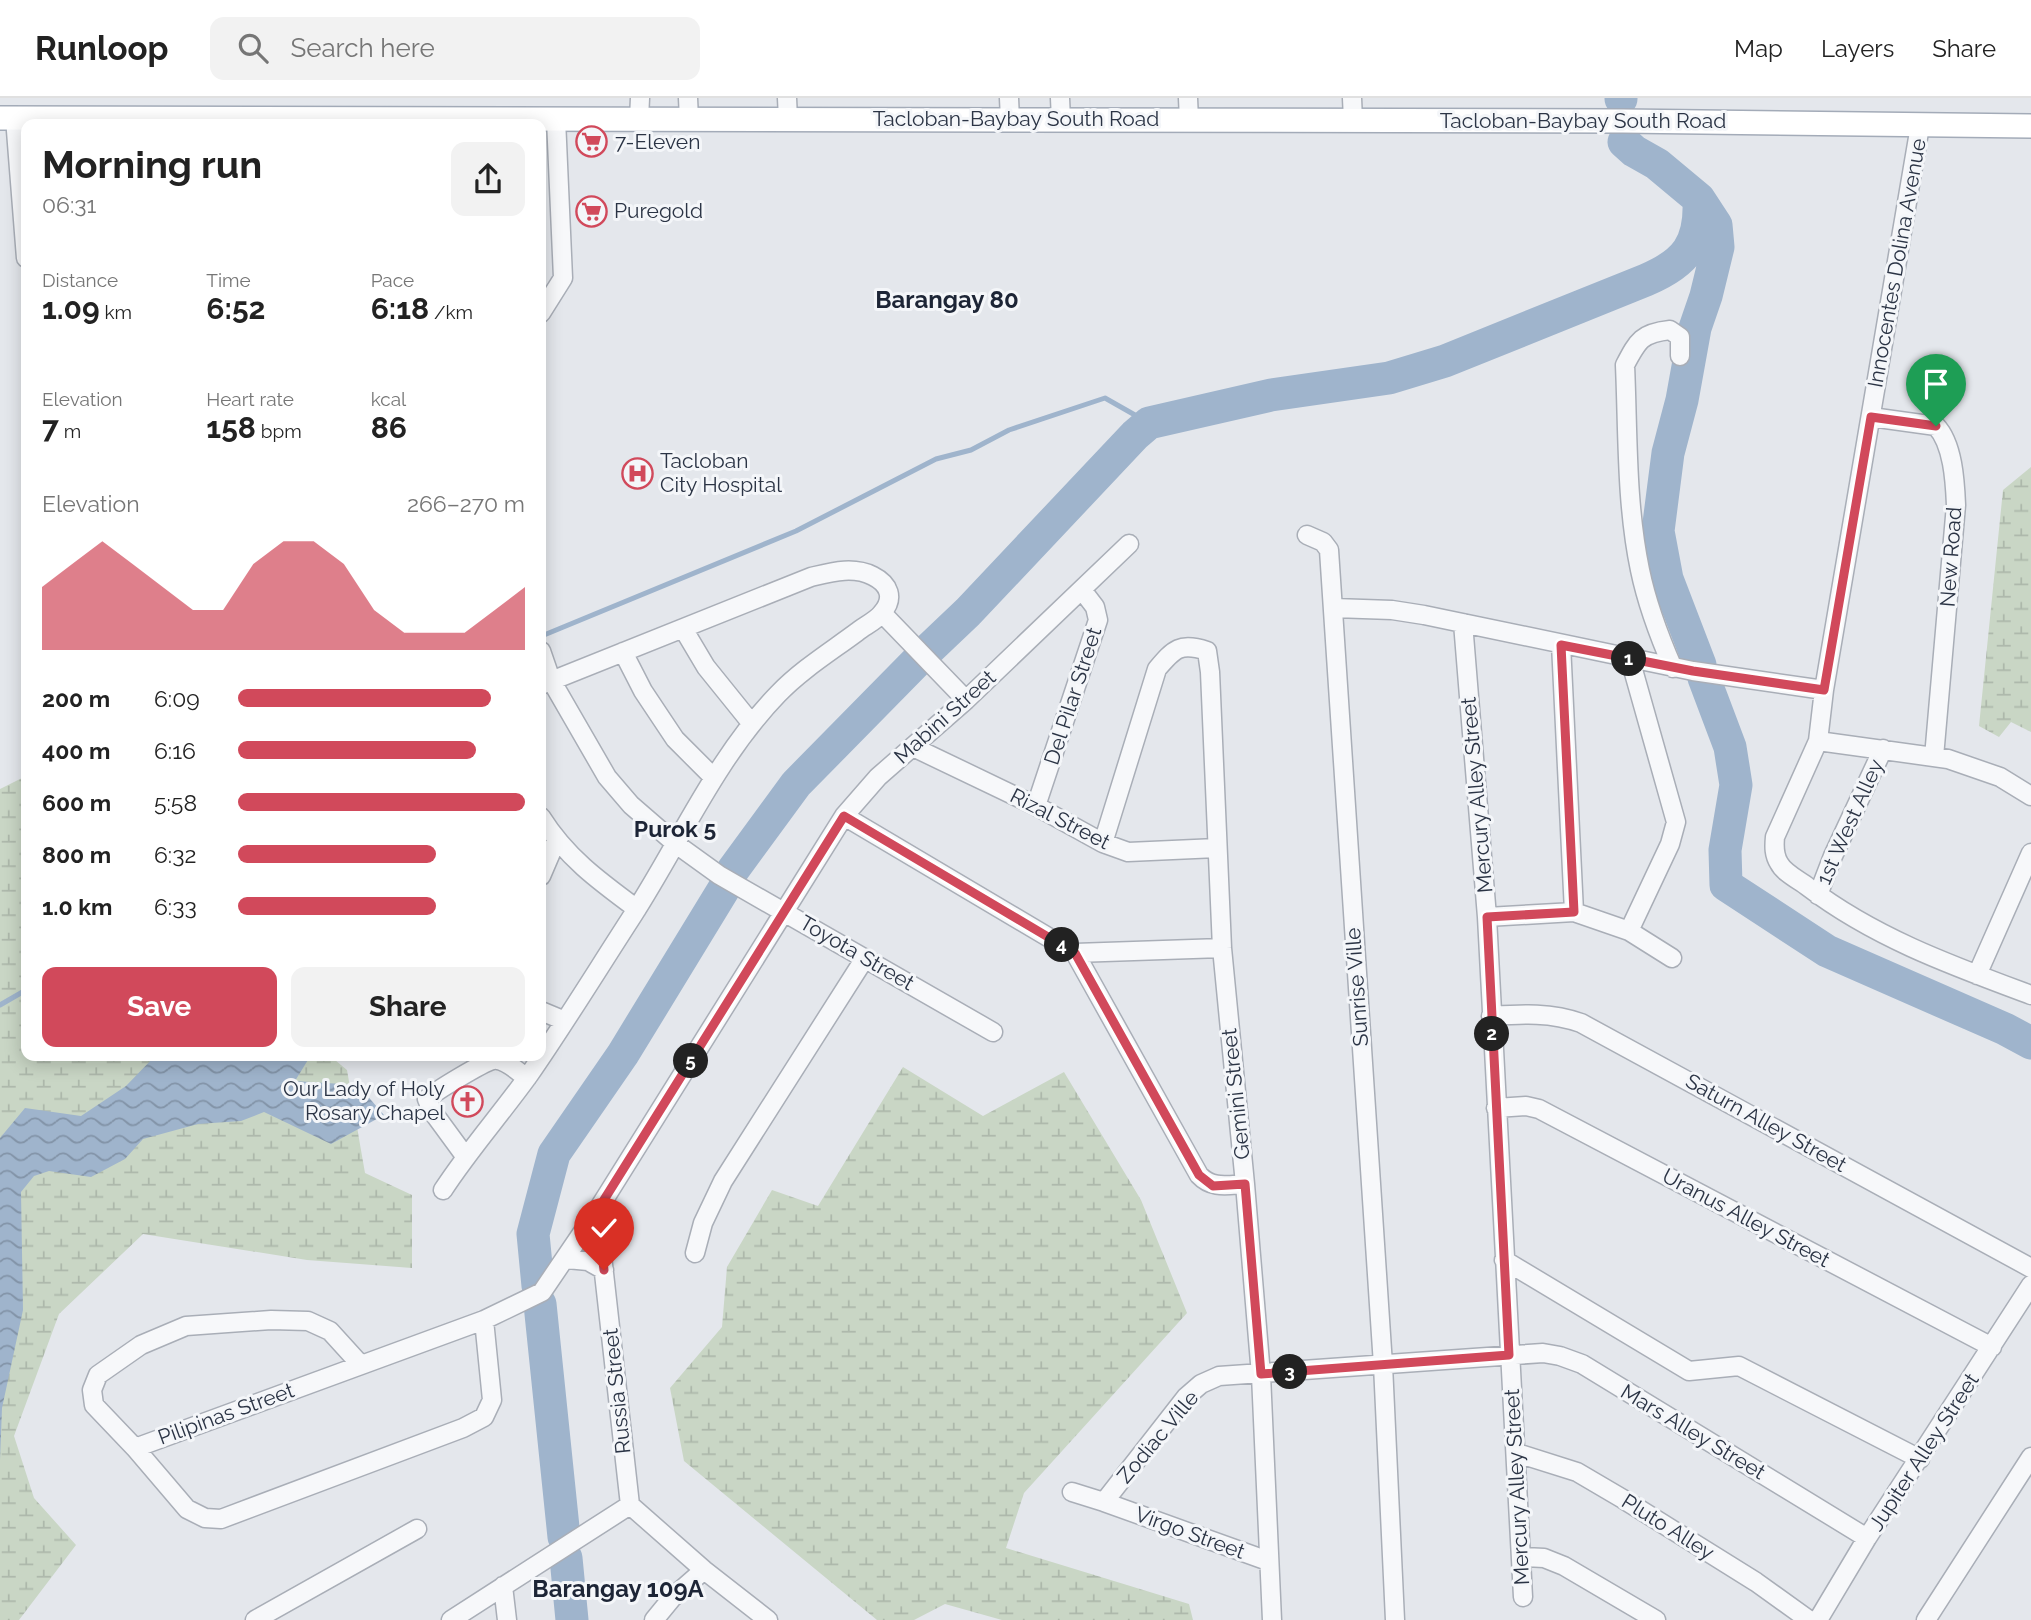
<!DOCTYPE html>
<html lang="en">
<head>
<meta charset="utf-8">
<style>
  :root { --surface:#fff; --page:#f2f2f2; --text:#222; --muted:#767676; --line:#e0e0e0; --accent:#d1495b }
  body { margin:0; font-family:Raleway,sans-serif; background:var(--page); color:var(--text); height:100vh; display:flex; flex-direction:column; font-size:26px; white-space:nowrap }
  * { box-sizing:border-box; margin:0 }
  p { font-size:23px; color:var(--muted) }
  .icon { flex:none; width:38px; height:38px; fill:none; stroke:currentColor; stroke-width:2; stroke-linecap:round; stroke-linejoin:round }
  .map { position:relative; flex:1; overflow:hidden }
  .details { position:absolute; left:21px; top:21px; width:525px; height:942px; display:flex; flex-direction:column; background:var(--surface); border-radius:14px; box-shadow:0 4px 18px #0003 }
  .details>* { flex:none }
  .pin { position:absolute; display:grid; place-items:center; width:60px; height:60px; color:#fff; margin:-72px -30px; border-radius:50% 50% 50% 0; rotate:-45deg; box-shadow:0 0 7px #0007 }
  .pin .icon { rotate:45deg }
  .km { position:absolute; width:35px; height:35px; margin:-18px; border-radius:50%; background:#222; color:#fff; font-size:19px; line-height:35px; text-align:center }
  .round { display:grid; place-items:center; flex:none; width:74px; height:74px; border-radius:14px; background:var(--page) }
  .summary { display:flex; align-items:center; justify-content:space-between; height:119px; padding:0 21px }
  h1 { font-size:38px; font-weight:700; line-height:52px }
  .figures { display:grid; grid-template-columns:repeat(3,1fr); gap:10px; height:119px; padding:7px 21px }
  .figures div { display:grid; align-content:center }
  .figures b { font-size:30px; font-weight:700 }
  .figures small { font-size:19px; font-weight:400 }
  .figures p { font-size:19px }
  .chart { height:196px; padding:14px 21px }
  .chart p { display:flex; justify-content:space-between }
  .chart svg { width:100%; height:126px; margin-top:7px; fill:var(--accent); opacity:.7 }
  .cta { display:flex; gap:14px; margin-top:auto; padding:14px 21px }
  .cta a { flex:1; height:80px; border-radius:14px; background:var(--accent); color:#fff; font-size:28px; font-weight:700; line-height:80px; text-align:center }
  .cta a+a { background:var(--page); color:var(--text) }
  ul { padding:0 21px; list-style:none; font-size:23px }
  li { display:grid; grid-template-columns:112px 84px 1fr; align-items:center; height:52px }
  li i { height:18px; border-radius:9px; background:var(--accent) }
  header { display:flex; align-items:center; gap:42px; box-sizing:border-box; height:98px; padding:0 35px; background:var(--surface); border-bottom:2px solid var(--line) }
  header strong { font-size:33px }
  nav { display:flex; gap:38px; margin-inline-start:auto; font-size:24px }
  .search { width:490px; height:63px; background:var(--page); display:flex; align-items:center; gap:18px; box-sizing:border-box; padding:0 24px; border-radius:14px; color:var(--muted); font-size:26px }
  .map>svg:first-child { display:block }
</style>
</head>
<body>
<header>
<strong>Runloop</strong>
<div class="search"><svg class="icon" aria-label="search" viewBox="0 0 24 24"><circle cx="10" cy="10" r="6"/><path d="M15 15l6 6"/></svg>Search here</div>
<nav><a>Map</a><a>Layers</a><a>Share</a></nav>
</header>
<div class="map">
<svg width="2031" height="1522" viewBox="0 0 2031 1522">
  <defs>
    <pattern id="wetland-marsh" width="20" height="14" patternUnits="userSpaceOnUse" patternTransform="scale(1.75)"><rect width="20" height="14" fill="#c9d6c5"/><path d="M1 5h8M5 5V1M11 12h8M15 12V8" fill="none" stroke="#adb8ab"/></pattern>
    <pattern id="water-waves" width="16" height="10" patternUnits="userSpaceOnUse" patternTransform="scale(1.75)"><rect width="16" height="10" fill="#9fb4cc"/><path d="M0 5q4-4 8 0t8 0" fill="none" stroke="#8293a7"/></pattern>
  </defs>
  <rect width="100%" height="100%" fill="#e4e7ec"/>
  <path fill="url(#wetland-marsh)" d="M2031 369V634L2011 624 1999 639 1979 628 2003 392Z
    M26 678V957H329L347 972 365 1075 412 1097V1170L307 1162 143 1136 59 1216 14 1338 34 1400 76 1447 19 1522H0V691Z
    M903 969 983 1018 1064 974 1141 1102 1187 1215 1024 1395 1006 1450 1189 1506 1193 1522H1002L945 1506 914 1522H877L684 1363 670 1290 722 1229 727 1169 772 1092 818 1108Z"/>
  <path fill="url(#water-waves)" d="M156 957H311L295 983 358 987 384 1017 331 1046 264 1014 241 1023 198 1026 143 1041 125 1061 91 1079 49 1073 34 1078 21 1094 23 1212 2 1310 0 1362V1040L25 1010 81 1018 126 988Z"/>
  <g fill="none" stroke-linecap="round" stroke-linejoin="round">
    <path stroke="#9fb4cc" stroke-width="5" d="M544 537 796 433 936 361 971 352 1009 332 1105 300 1149 325
      M0 907 26 892"/>
    <path stroke="#9fb4cc" stroke-width="33" d="M1621 1V0
      M1624 44 1634 53 1657 66 1699 101 1716 127 1718 149 1706 198 1695 230 1682 302 1668 355 1658 433 1667 481 1700 567
      M928 552 968 514 1135 337 1149 325 1271 297 1389 280 1445 263 1646 182C1686 165 1701 146 1699 101
      M1704 580 1730 649 1736 687 1725 752 1726 787 1827 853 2005 931 2031 945
      M733 772 796 686 917 563
      M538 1188 533 1136 554 1056 623 956 725 789
      M540 1206 564 1439
      M566 1460 572 1522"/>
    <defs>
      <path id="minor" d="M688 0 689 21
        M787 0 788 21
        M1009 0 1010 22
        M1060 0 1061 22
        M1188 0 1189 22
        M1352 0 1353 22
        M15 20 26 160
        M639 21 640 0
        M1920 28 1824 592 1818 643 1775 739C1774 749 1774 757 1779 765 1784 775 1799 782 1808 789 1875 840 1953 868 2031 897
        M541 215 563 180 556 21
        M1871 319 1936 328C1953 346 1955 383 1956 407L1934 659
        M1307 437 1323 444 1329 452 1383 1267 1395 1522
        M1334 510 1392 512 1424 517 1693 573 1824 592
        M882 515 966 602
        M1463 525 1487 819 1523 1499
        M684 532 706 569 752 626
        M1561 546 1574 814 1629 833 1670 746 1676 724 1630 561
        M541 553 551 582 607 679 631 707 676 746 719 777 993 934
        M623 554 643 593 675 641 714 680
        M1673 570C1659 538 1647 506 1640 472 1626 405 1628 335 1625 267 1638 242 1642 235 1670 232L1680 239V258
        M1818 643 1948 661 2000 679 2031 698
        M913 649 1036 708 1103 745 1128 754 1217 750
        M1036 708 1098 522 1095 509 1082 492
        M844 718 1075 855
        M541 719C566 759 599 783 637 811
        M1103 745 1157 571C1174 551 1180 544 1207 553L1210 574 1222 850 1245 1086 1261 1277 1272 1522
        M541 778 556 743
        M1818 797 1833 758 1883 651
        M1487 819 1574 814
        M1629 833 1672 860
        M1075 855 1199 1077C1212 1091 1227 1087 1245 1086
        M1075 855 1222 850
        M1977 877 2031 755
        M541 913 565 923
        M1491 918C1522 916 1551 914 1581 925L2031 1170
        M1496 1010 1526 1008 1539 1011 1992 1249
        M465 1058 432 1013 427 1001C435 993 484 964 493 962 505 960 518 974 527 980
        M443 1092C469 1052 501 1016 529 977 565 925 598 871 633 817 680 744 716 660 778 596 801 572 830 554 857 534 864 528 876 523 882 515 895 500 889 486 873 478 853 468 832 474 811 479L541 587
        M597 1113 630 1407
        M695 1155 703 1125 723 1083 865 860
        M567 1161 588 1163 604 1172
        M1504 1162 1689 1273 1739 1268 1920 1361
        M360 1266 330 1233 308 1223 271 1222 186 1228 141 1247 98 1277 92 1292 94 1307 135 1350 484 1222 542 1194 597 1113 844 718 878 679 966 602 1129 446
        M135 1350 187 1411 205 1420 221 1421 463 1330 484 1319 492 1302 484 1222
        M1517 1355 1577 1374 1623 1401 1756 1484 1809 1522
        M1072 1394 1104 1404 1268 1463
        M1104 1404 1186 1299 1201 1286 1219 1278 1543 1255 1560 1258 1582 1266 1867 1440
        M630 1407 704 1472 768 1522
        M1522 1459 1544 1460 1564 1468 1656 1522
        M503 1488 507 1522
        M255 1522 417 1431
        M451 1522 630 1407
        M654 1522 672 1500 704 1472
        M1818 1522 1867 1440 2031 1187
        M1926 1522 2031 1359"/>
      <path id="major" d="M0 20 1623 23 2031 28"/>
    </defs>
    <use href="#minor" stroke="#a9aeb7" stroke-width="21"/>
    <use href="#major" stroke="#a3abb8" stroke-width="26"/>
    <use href="#minor" stroke="#f7f8fa" stroke-width="18"/>
    <use href="#major" stroke="#fff" stroke-width="23"/>
  </g>
  <g fill="none" stroke-linecap="round" stroke-linejoin="round">
    <defs>
      <path id="route" d="M604 1172 597 1113 844 718 1075 855 1199 1077 1213 1088 1245 1086 1261 1276 1509 1257 1487 819 1574 814 1561 547 1693 573 1824 592 1871 319 1936 328"/>
    </defs>
    <use href="#route" stroke="#fff" stroke-width="14"/>
    <use href="#route" stroke="#d1495b" stroke-width="9"/>
  </g>
  <defs>
    <symbol id="supermarket-ring" viewBox="-11 -11 22 22"><circle r="9.5" fill="#f4f6f9" stroke="#d1495b" stroke-width="1.5"/><path d="M-6-5.5h2.5l.6 2H6L4.5 2H-2.5L-4.4-4H-6ZM-1.5 3.2a1.3 1.3 0 1 0 .1 0ZM3 3.2a1.3 1.3 0 1 0 .1 0Z" fill="#d1495b"/></symbol>
    <symbol id="hospital-ring" viewBox="-11 -11 22 22"><circle r="9.5" fill="#f4f6f9" stroke="#d1495b" stroke-width="1.5"/><path d="M-5-5h3v3.5h4V-5h3V5h-3V1.5h-4V5h-3Z" fill="#d1495b"/></symbol>
    <symbol id="church-ring" viewBox="-11 -11 22 22"><circle r="9.5" fill="#f4f6f9" stroke="#d1495b" stroke-width="1.5"/><path d="M-1.2-6h2.4v3.5h3.3v2.4h-3.3V6h-2.4V-.1h-3.3v-2.4h3.3Z" fill="#d1495b"/></symbol>
  </defs>
  <g fill-rule="evenodd">
    <use href="#supermarket-ring" x="574" y="26" width="35" height="35"/>
    <use href="#supermarket-ring" x="574" y="96" width="35" height="35"/>
    <use href="#hospital-ring" x="620" y="358" width="35" height="35"/>
    <use href="#church-ring" x="450" y="986" width="35" height="35"/>
  </g>
  <g text-anchor="middle" stroke-width="6" stroke-linejoin="round" paint-order="stroke">
    <g font-size="21" fill="#2b3445" stroke="#f4f6f9">
      <text x="1016" y="28">Tacloban-Baybay South Road</text>
      <text x="1583" y="30">Tacloban-Baybay South Road</text>
      <text transform="translate(1897 165) rotate(-80)" y="7">Innocentes Dolina Avenue</text>
      <text transform="translate(1951 459) rotate(-86)" y="7">New Road</text>
      <text transform="translate(1073 598) rotate(-72)" y="7">Del Pilar Street</text>
      <text transform="translate(945 619) rotate(-42)" y="7">Mabini Street</text>
      <text transform="translate(1477 697) rotate(-95)" y="7">Mercury Alley Street</text>
      <text transform="translate(1060 721) rotate(27)" y="7">Rizal Street</text>
      <text transform="translate(1850 724) rotate(-66)" y="7">1st West Alley</text>
      <text transform="translate(857 855) rotate(30)" y="7">Toyota Street</text>
      <text transform="translate(1357 889) rotate(-94)" y="7">Sunrise Ville</text>
      <text transform="translate(1236 996) rotate(-96)" y="7">Gemini Street</text>
      <text transform="translate(1766 1025) rotate(29)" y="7">Saturn Alley Street</text>
      <text transform="translate(1746 1120) rotate(28)" y="7">Uranus Alley Street</text>
      <text transform="translate(617 1293) rotate(-96)" y="7">Russia Street</text>
      <text transform="translate(226 1316) rotate(-20)" y="7">Pilipinas Street</text>
      <text transform="translate(1693 1334) rotate(31)" y="7">Mars Alley Street</text>
      <text transform="translate(1158 1339) rotate(-50)" y="7">Zodiac Ville</text>
      <text transform="translate(1924 1354) rotate(-57)" y="7">Jupiter Alley Street</text>
      <text transform="translate(1517 1389) rotate(-93)" y="7">Mercury Alley Street</text>
      <text transform="translate(1668 1429) rotate(32)" y="7">Pluto Alley</text>
      <text transform="translate(1190 1435) rotate(20)" y="7">Virgo Street</text>
    </g>
    <g font-size="21" fill="#2b3445" stroke="#f4f6f9" text-anchor="start">
      <text x="615" y="51">7-Eleven</text>
      <text x="614" y="120">Puregold</text>
      <text x="660" y="370">Tacloban<tspan x="660" dy="24">City Hospital</tspan></text>
      <text x="445" y="998" text-anchor="end">Our Lady of Holy<tspan x="445" dy="24">Rosary Chapel</tspan></text>
    </g>
    <g font-size="23" font-weight="bold" fill="#1d2536" stroke="#f4f6f9">
      <text x="675" y="739">Purok 5</text>
    </g>
    <g font-size="24" font-weight="bold" fill="#1d2536" stroke="#f4f6f9">
      <text x="947" y="210">Barangay 80</text>
      <text x="618" y="1499">Barangay 109A</text>
    </g>
  </g>
</svg>
<div class="pin" style="left:1936px;top:328px;background:#1e9e55"><svg class="icon" aria-label="arrive" viewBox="0 0 24 24"><path d="M6 21V4h12l-3 4 3 4H6"/></svg></div>
<div class="pin" style="left:604px;top:1172px;background:#d93025"><svg class="icon" aria-label="check" viewBox="0 0 24 24"><path d="M5 12l5 5 9-10"/></svg></div>
<b class="km" style="left:1629px;top:561px">1</b>
<b class="km" style="left:1492px;top:936px">2</b>
<b class="km" style="left:1290px;top:1274px">3</b>
<b class="km" style="left:1062px;top:847px">4</b>
<b class="km" style="left:691px;top:963px">5</b>
<section class="details">
<div class="summary"><div><h1>Morning run</h1><p>06:31</p></div><a class="round"><svg class="icon" aria-label="share" viewBox="0 0 24 24"><path d="M12 15V3M7 8l5-5 5 5M5 13v7h14v-7"/></svg></a></div>
<div class="figures">
<div><p>Distance</p><b>1.09<small> km</small></b></div>
<div><p>Time</p><b>6:52</b></div>
<div><p>Pace</p><b>6:18<small> /km</small></b></div>
</div>
<div class="figures">
<div><p>Elevation</p><b>7<small> m</small></b></div>
<div><p>Heart rate</p><b>158<small> bpm</small></b></div>
<div><p>kcal</p><b>86</b></div>
</div>
<div class="chart"><p><span>Elevation</span>266–270 m</p>
<svg viewBox="0 0 160 44" preserveAspectRatio="none"><path d="M0 44V22L10 14L20 6L30 14L40 22L50 30L60 30L70 14L80 6L90 6L100 14L110 30L120 38L130 38L140 38L150 30L160 22V44z"/></svg>
</div>
<ul>
<li><b>200 m</b>6:09<i style="width:88%"></i></li>
<li><b>400 m</b>6:16<i style="width:83%"></i></li>
<li><b>600 m</b>5:58<i style="width:100%"></i></li>
<li><b>800 m</b>6:32<i style="width:69%"></i></li>
<li><b>1.0 km</b>6:33<i style="width:69%"></i></li>
</ul>
<div class="cta"><a>Save</a><a>Share</a></div>
</section>
</div>
</body>
</html>
